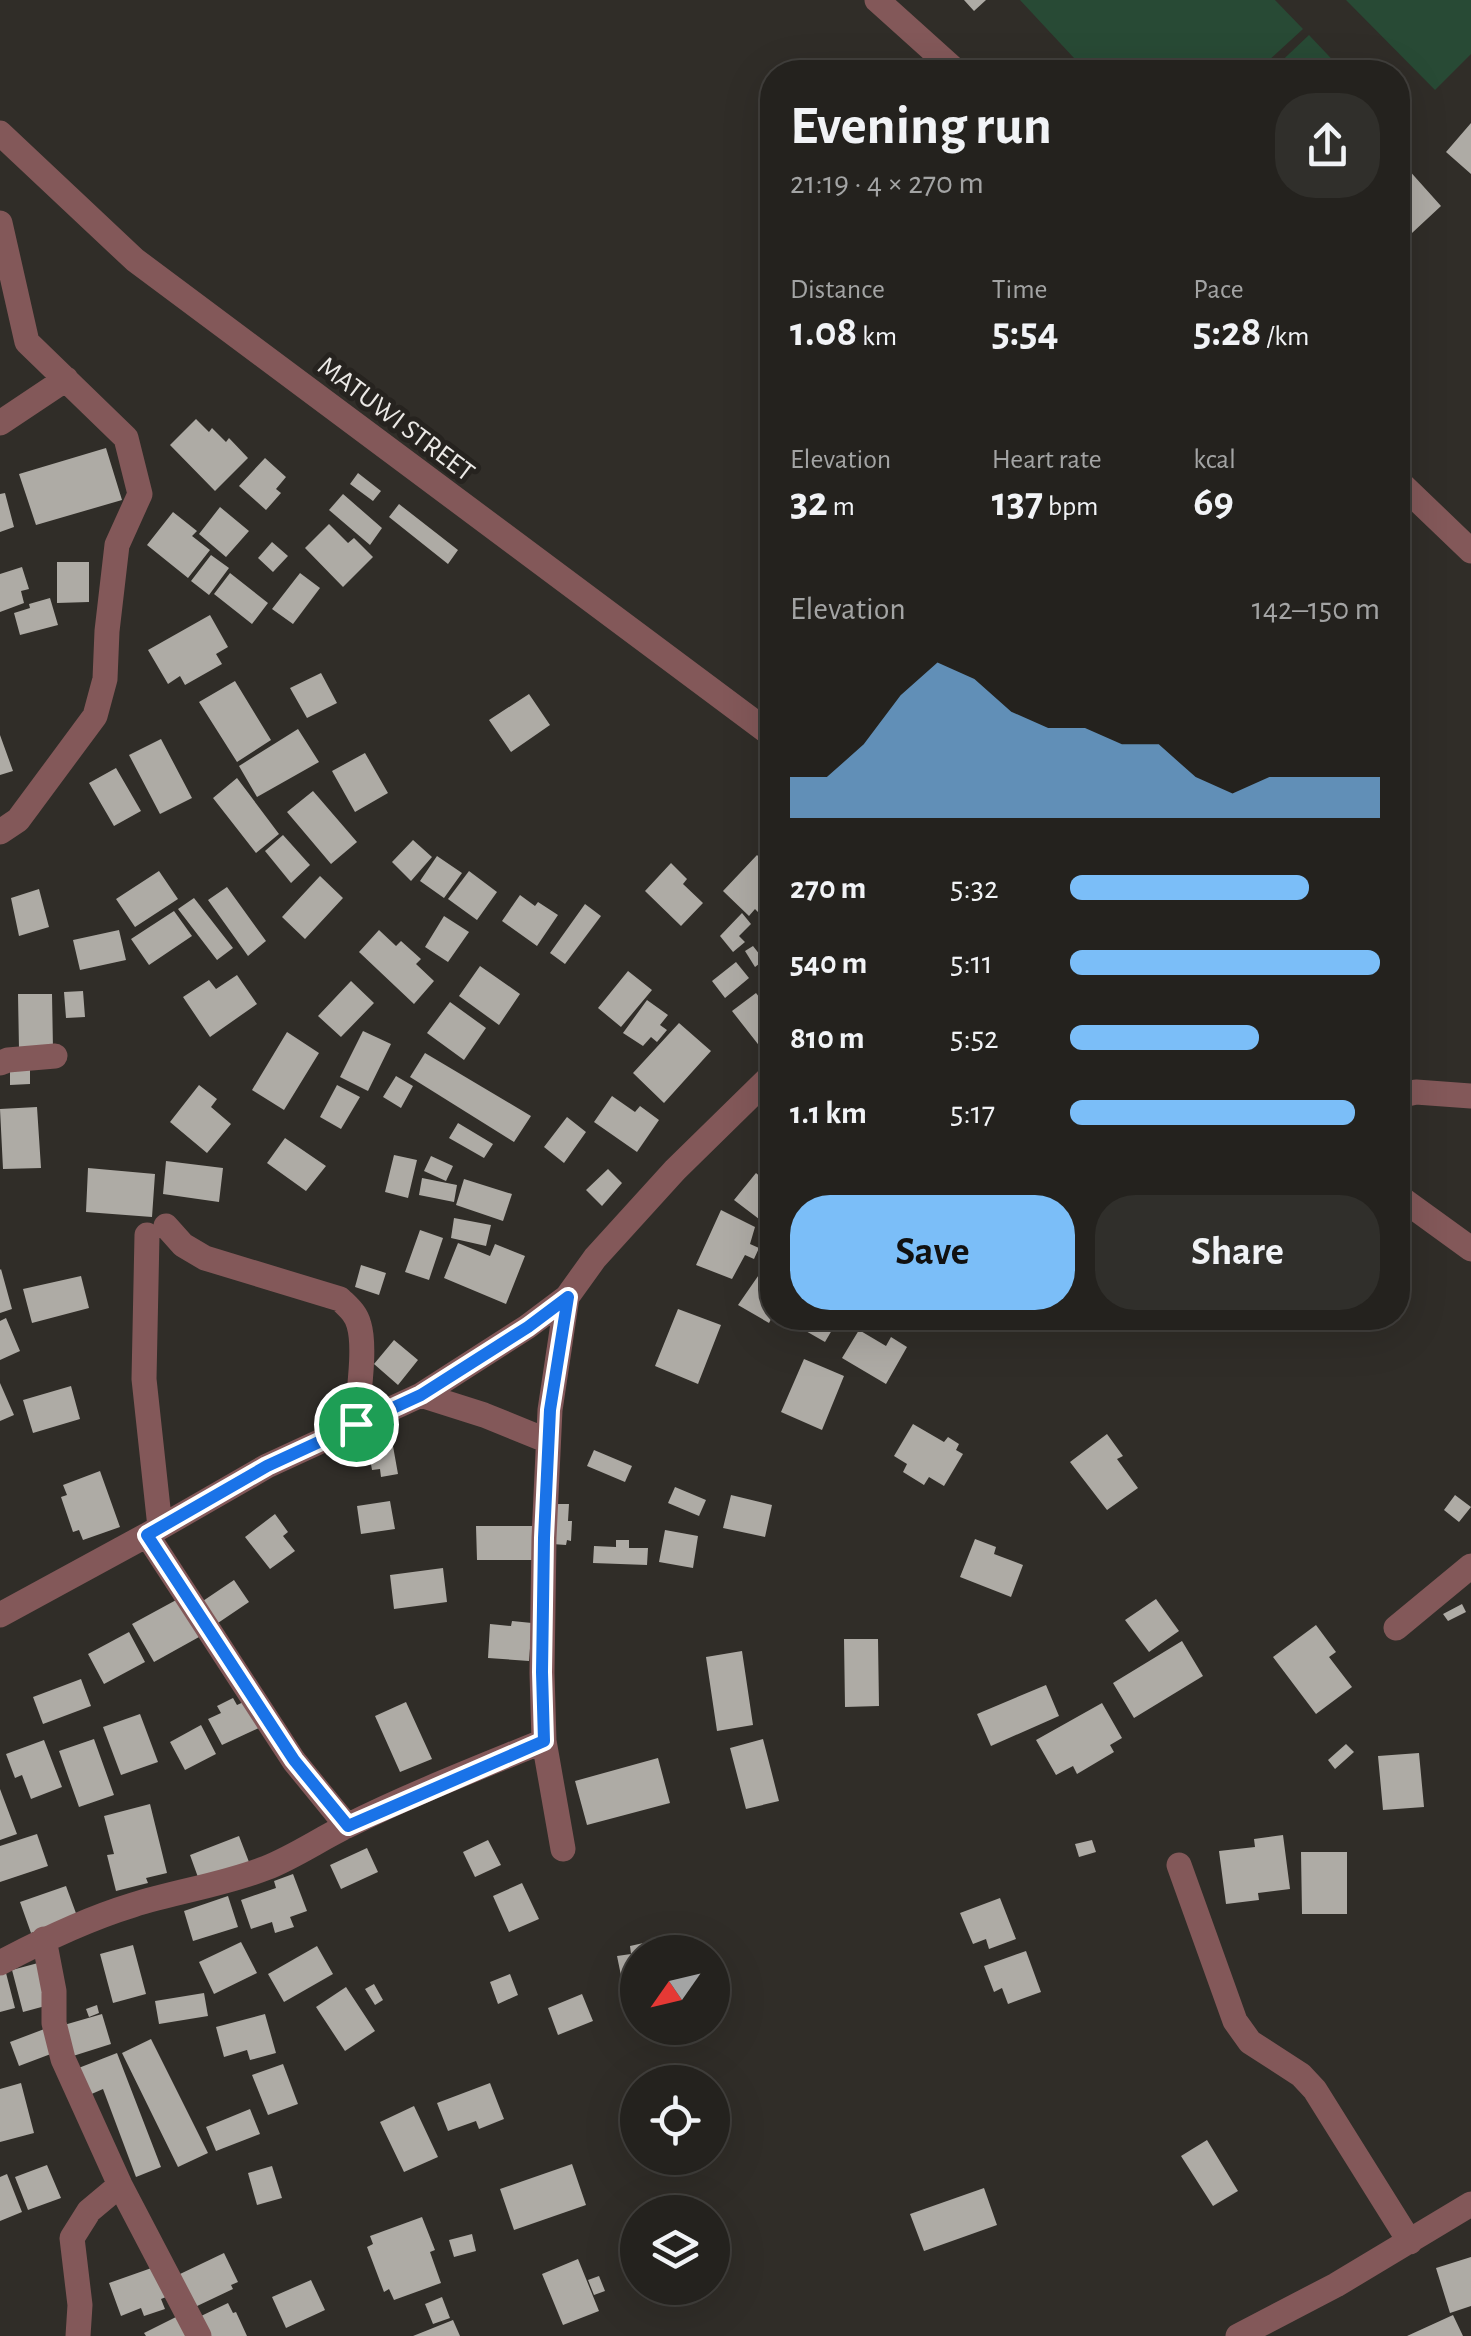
<!DOCTYPE html>
<html lang="en">
<head>
<meta charset="utf-8">
<style>
  :root { --surface:#24221e; --page:#302f2b; --text:#f1f3f6; --muted:#a3a4a4; --line:#413f3c; --accent:#7bbef8 }
  body { margin:0; font-family:"Alegreya Sans",sans-serif; background:var(--page); color:var(--text); height:100vh; display:flex; flex-direction:column; font-size:38px; white-space:nowrap }
  * { box-sizing:border-box; margin:0 }
  p { font-size:32px; color:var(--muted) }
  .icon { flex:none; width:55px; height:55px; fill:none; stroke:currentColor; stroke-width:2; stroke-linecap:round; stroke-linejoin:round }
  .map { position:relative; flex:1; overflow:hidden }
  .drawer { position:absolute; left:760px; top:60px; width:650px; height:1270px; display:flex; flex-direction:column; background:var(--surface); border-radius:40px; box-shadow:0 10px 40px #0002,0 0 0 2px var(--line) }
  .drawer>* { flex:none }
  .needle { width:65px; rotate:236deg }
  .controls { position:absolute; left:620px; top:1935px; display:grid; gap:20px }
  .controls a { display:grid; place-items:center; width:110px; height:110px; border-radius:50%; background:var(--surface); box-shadow:0 10px 40px #0002,0 0 0 2px var(--line); font-size:50px }
  .pin { position:absolute; display:grid; place-items:center; width:85px; height:85px; color:#fff; margin:-42px; border:5px solid #fff; border-radius:50%; box-shadow:0 2px 10px #0007 }
  .round { display:grid; place-items:center; flex:none; width:105px; height:105px; border-radius:40px; background:var(--page) }
  .head { display:flex; align-items:center; justify-content:space-between; height:170px; padding:0 30px }
  h1 { font-size:55px; font-weight:600; line-height:75px }
  .figures { display:grid; grid-template-columns:repeat(3,1fr); gap:15px; height:170px; padding:10px 30px }
  .figures div { display:grid; align-content:center }
  .figures b { font-size:42px; font-weight:600 }
  .figures small { font-size:28px; font-weight:400 }
  .figures p { font-size:28px }
  .chart { height:280px; padding:20px 30px }
  .chart p { display:flex; justify-content:space-between }
  .chart svg { width:100%; height:180px; margin-top:10px; fill:var(--accent); opacity:.7 }
  .primary-button { display:flex; gap:20px; margin-top:auto; padding:20px 30px }
  .primary-button a { flex:1; height:115px; border-radius:40px; background:var(--accent); color:#111; font-size:40px; font-weight:600; line-height:115px; text-align:center }
  .primary-button a+a { background:var(--page); color:var(--text) }
  ul { padding:0 30px; list-style:none; font-size:32px }
  li { display:grid; grid-template-columns:160px 120px 1fr; align-items:center; height:75px }
  li i { height:25px; border-radius:12px; background:var(--accent) }
  .map>svg:first-child { display:block }
</style>
</head>
<body>
<div class="map">
<svg width="1471" height="2336" viewBox="0 0 1471 2336">
  <rect width="100%" height="100%" fill="#302d28"/>
  <path fill="#284a35" d="M1020 0H1275L1303 29 1256 72H1087Z
    M1346 0H1471V54L1435 90Z
    M1309 35 1344 72H1270Z"/>
  <path fill="#aeaba5" d="M964 0H986L974 11Z
    M1471 123V174L1446 152Z
    M1398 158 1441 206 1398 246Z
    M196 419 209 432 212 428 226 442 229 438 248 458 215 491 170 445Z
    M106 448 122 500 36 525 19 474Z
    M265 458 286 477 276 489 281 493 266 510 239 486Z
    M358 473 381 491 373 501 350 484Z
    M5 493 14 527 0 532V494Z
    M343 494 382 528 370 545 329 510Z
    M399 504 458 550 448 564 389 517Z
    M220 507 249 531 226 557 199 534Z
    M173 512 197 531 192 536 210 550 188 578 147 545Z
    M329 524 348 543 354 538 373 557 343 587 305 548Z
    M272 542 288 556 273 572 258 558Z
    M211 555 229 568 209 595 191 581Z
    M57 562H89V602L57 603Z
    M22 567 29 589 21 591 24 603 0 612V574Z
    M230 573 268 603 252 624 214 594Z
    M300 573 320 588 293 624 272 609Z
    M50 598 58 625 20 635 14 613 30 608 29 604Z
    M210 615 228 647 216 654 222 664 185 685 180 676 168 684 148 650Z
    M321 673 337 703 307 718 290 688Z
    M235 681 271 740 237 762 199 702Z
    M529 694 550 725 511 752 489 720Z
    M298 729 319 762 257 797 239 766Z
    M0 735 13 771 0 775Z
    M161 739 192 798 160 814 129 755Z
    M365 753 388 793 355 812 332 771Z
    M116 768 141 811 114 826 89 783Z
    M237 778 279 834 256 853 213 798Z
    M313 791 357 842 331 864 287 812Z
    M283 835 310 865 291 883 265 851Z
    M413 840 432 857 411 881 392 862Z
    M757 855 772 870V889L767 894 772 901 760 914 755 909 749 916 723 891Z
    M437 856 462 873 444 898 420 881Z
    M671 863 687 879 683 884 703 903 681 926 645 891Z
    M159 871 178 899 135 927 116 899Z
    M469 871 497 892 477 920 448 899Z
    M320 876 343 898 305 939 282 917Z
    M227 887 266 941 248 956 208 900Z
    M39 889 49 927 19 936 11 898Z
    M520 895 535 906 538 902 558 915 537 946 502 921Z
    M194 898 233 948 217 960 178 909Z
    M585 904 601 916 565 964 550 953Z
    M174 911 192 936 149 965 131 939Z
    M742 913 751 924 739 936 745 942 733 952 720 936Z
    M444 916 469 932 448 962 425 947Z
    M772 921V950L758 938Z
    M119 930 126 960 80 970 73 940Z
    M379 930 396 946 401 941 421 959 416 964 434 981 414 1004 359 952Z
    M753 946 764 960 755 967 745 951Z
    M736 962 749 978 725 998 712 981Z
    M480 966 520 994 499 1025 459 996Z
    M628 971 652 990 621 1027 598 1008Z
    M237 975 257 1004 210 1037 183 997 209 980 216 989Z
    M351 981 374 1003 341 1037 318 1016Z
    M83 991 85 1017 66 1018 64 992Z
    M756 993 772 1014V1039L761 1048 732 1011Z
    M18 994H52L53 1049H19Z
    M647 1000 668 1015 660 1025 667 1030 657 1042 651 1037 643 1046 623 1033Z
    M450 1002 486 1028 464 1060 427 1033Z
    M679 1023 711 1051 664 1103 633 1073Z
    M363 1031 391 1044 368 1091 340 1077Z
    M287 1032 319 1053 284 1110 252 1090Z
    M425 1053 531 1116 514 1142 410 1077Z
    M10 1070H30V1084L10 1085Z
    M396 1076 413 1086 401 1108 383 1097Z
    M199 1085 217 1099 211 1107 231 1124 207 1153 170 1122Z
    M337 1085 360 1097 341 1129 320 1117Z
    M612 1096 635 1112 640 1106 659 1120 637 1152 594 1122Z
    M37 1107 41 1168 3 1169 0 1109Z
    M567 1117 586 1132 564 1163 544 1147Z
    M458 1123 493 1144 484 1158 449 1138Z
    M285 1138 326 1166 306 1191 267 1163Z
    M394 1155 417 1160 408 1198 385 1192Z
    M431 1156 453 1166 446 1181 424 1171Z
    M166 1161 223 1168 219 1202 163 1194Z
    M88 1168 155 1174 152 1217 86 1212Z
    M608 1169 622 1183 602 1206 586 1190Z
    M756 1173 772 1187V1202L759 1219 734 1200Z
    M422 1178 457 1185 454 1202 419 1195Z
    M464 1179 512 1194 503 1221 456 1205Z
    M721 1210 755 1227 750 1244 759 1248 754 1259 745 1255 732 1279 696 1265Z
    M454 1218 491 1225 486 1246 451 1238Z
    M420 1230 443 1238 429 1280 405 1272Z
    M458 1243 490 1256 495 1244 525 1256 506 1304 444 1278Z
    M361 1265 386 1273 379 1295 355 1287Z
    M765 1266 772 1271V1317L769 1323 738 1305Z
    M1 1269 12 1309 0 1313V1270Z
    M81 1276 89 1308 32 1323 23 1289Z
    M678 1309 721 1325 698 1384 655 1366Z
    M6 1318 20 1351 0 1360V1321Z
    M793 1318H839L825 1342 790 1322Z
    M859 1330 886 1346 891 1337 907 1347 886 1384 842 1358Z
    M394 1340 418 1360 398 1385 374 1364Z
    M804 1359 844 1376 822 1430 781 1412Z
    M0 1383 14 1415 0 1421Z
    M71 1386 80 1419 33 1433 23 1400Z
    M913 1424 944 1442 948 1437 959 1444 956 1450 963 1454 944 1486 929 1477 924 1485 903 1472 907 1464 894 1456Z
    M1107 1434 1123 1456 1117 1459 1138 1488 1107 1510 1070 1462Z
    M391 1435 398 1474 381 1477 380 1469 372 1470 369 1453 374 1452 372 1438Z
    M594 1450 632 1466 625 1482 587 1466Z
    M100 1471 120 1527 83 1540 79 1530 73 1532 61 1497 67 1495 63 1485Z
    M675 1487 706 1500 699 1516 668 1503Z
    M731 1495 772 1505 765 1537 723 1528Z
    M1455 1495 1471 1507 1459 1522 1444 1510Z
    M390 1501 395 1529 361 1534 357 1506Z
    M555 1504H569L568 1521H572L571 1541 567 1540 566 1545 552 1544Z
    M275 1514 288 1532 283 1536 295 1551 270 1569 245 1537Z
    M476 1526H534L535 1560H477Z
    M665 1530 698 1536 693 1568 659 1562Z
    M975 1539 996 1547 994 1554 1023 1565 1011 1597 960 1577Z
    M616 1540H629V1548H648L647 1565 593 1563 594 1546 616 1547Z
    M443 1568 447 1602 394 1609 390 1575Z
    M234 1580 249 1602 212 1627 197 1605Z
    M178 1599 199 1637 154 1662 132 1624Z
    M1156 1599 1179 1631 1149 1652 1125 1620Z
    M1462 1604 1466 1612 1448 1621 1443 1614Z
    M512 1621 532 1623 529 1661 488 1658 490 1624 511 1626Z
    M1316 1625 1336 1652 1329 1657 1352 1687 1316 1714 1273 1657Z
    M129 1632 145 1662 104 1684 88 1654Z
    M844 1639H878L879 1706 845 1707Z
    M1182 1641 1203 1676 1134 1718 1113 1683Z
    M742 1651 753 1725 717 1731 706 1657Z
    M81 1679 91 1706 43 1724 33 1697Z
    M1046 1685 1059 1716 991 1746 977 1714Z
    M233 1698 237 1705 250 1699 263 1726 222 1745 208 1719 221 1713 217 1706Z
    M406 1702 432 1759 400 1772 375 1716Z
    M1102 1703 1122 1738 1110 1745 1114 1752 1077 1774 1073 1766 1056 1775 1036 1740Z
    M140 1714 158 1762 121 1775 103 1727Z
    M201 1725 216 1754 185 1770 170 1742Z
    M94 1739 114 1795 79 1807 59 1751Z
    M763 1739 779 1801 746 1809 730 1748Z
    M44 1740 62 1787 31 1799 22 1775 15 1778 6 1754Z
    M1346 1744 1354 1752 1335 1769 1328 1760Z
    M1419 1753 1424 1807 1383 1810 1378 1756Z
    M658 1758 670 1803 587 1825 575 1781Z
    M0 1789 17 1834 0 1840Z
    M150 1804 167 1873 146 1878 148 1883 116 1891 107 1855 114 1854 104 1816Z
    M37 1834 48 1866 0 1882V1846Z
    M1283 1835 1290 1889 1258 1893 1259 1900 1226 1904 1219 1851 1255 1847 1254 1839Z
    M239 1836 249 1862 199 1880 190 1855Z
    M488 1840 501 1865 475 1877 463 1852Z
    M1092 1840 1096 1852 1079 1857 1075 1844Z
    M367 1848 378 1872 341 1889 330 1865Z
    M1301 1852H1347V1914H1302Z
    M293 1874 307 1911 290 1917 294 1927 275 1933 272 1922 251 1929 241 1900 276 1888 274 1881Z
    M522 1883 539 1919 509 1932 493 1896Z
    M66 1886 77 1916 31 1933 20 1902Z
    M228 1896 238 1927 193 1941 184 1911Z
    M1000 1898 1016 1939 989 1949 986 1939 973 1944 960 1913Z
    M241 1942 257 1973 214 1994 199 1962Z
    M648 1942 649 1950 665 1947 666 1952H638V1993L625 1995 617 1956 631 1954 630 1946Z
    M133 1945 146 1994 113 2003 100 1954Z
    M317 1946 333 1974 284 2002 268 1974Z
    M1026 1951 1041 1992 1008 2004 1002 1988 994 1992 984 1966Z
    M38 1963 49 2005 23 2012 12 1970Z
    M6 1973 15 2008 0 2012V1975Z
    M510 1974 518 1995 498 2004 490 1982Z
    M374 1984 383 2000 375 2005 365 1989Z
    M346 1987 375 2031 345 2051 316 2007Z
    M204 1993 208 2016 159 2024 155 2001Z
    M582 1994 593 2021 558 2035 548 2008Z
    M97 2005 99 2013 89 2017 86 2009Z
    M102 2014 111 2044 73 2056 64 2025Z
    M265 2014 276 2053 250 2060 247 2050 224 2057 216 2027Z
    M47 2028 56 2052 19 2066 10 2042Z
    M151 2039 208 2153 178 2167 122 2053Z
    M117 2053 161 2167 136 2177 103 2089 87 2096 76 2069Z
    M283 2064 298 2104 268 2115 252 2075Z
    M21 2083 34 2133 0 2142V2089Z
    M490 2083 504 2119 479 2129 476 2121 448 2131 437 2103Z
    M414 2106 438 2157 404 2172 380 2122Z
    M250 2109 260 2134 216 2151 206 2127Z
    M1207 2140 1238 2191 1213 2206 1181 2156Z
    M572 2164 586 2205 514 2230 500 2189Z
    M47 2165 61 2198 28 2210 15 2177Z
    M272 2166 282 2198 257 2205 248 2173Z
    M7 2174 22 2212 0 2221V2177Z
    M984 2188 997 2225 924 2251 910 2214Z
    M422 2217 435 2250 430 2252 441 2283 394 2300 389 2289 384 2292 367 2247 373 2244 370 2236Z
    M472 2234 476 2251 454 2257 449 2240Z
    M224 2253 238 2282 231 2285 233 2289 195 2307 180 2274Z
    M1471 2257V2306L1450 2313 1436 2268Z
    M578 2259 599 2311 563 2325 542 2274Z
    M160 2265 171 2295 161 2299 165 2309 144 2316 141 2308 121 2316 109 2283Z
    M599 2276 605 2291 594 2295 588 2280Z
    M311 2280 325 2310 286 2328 272 2297Z
    M442 2297 450 2318 433 2324 425 2304Z
    M228 2303 233 2313 236 2312 247 2336H208L199 2317Z
    M180 2315 191 2336H146L144 2333Z
    M1453 2315 1463 2336H1407Z
    M453 2320 460 2336H413Z"/>
  <g fill="none" stroke-linecap="round" stroke-linejoin="round">
    <path stroke="#835859" stroke-width="25" d="M877 0 957 72
      M0 133 135 260 772 735
      M0 223 27 342 126 438 140 494 117 545 107 631 105 679 95 716 18 820 0 832
      M0 423 66 379
      M1398 481 1471 551
      M0 1063 8 1060 55 1056
      M1398 1096 1416 1092 1471 1096
      M1398 1196 1471 1249
      M166 1226 183 1245 205 1258 340 1299C348 1307 356 1313 359 1325 366 1348 358 1398 356 1423
      M147 1235 144 1379 160 1527
      M421 1395 484 1415 548 1441
      M147 1535 294 1761 347 1826
      M0 1615 147 1535 267 1466 421 1395 527 1327 567 1297 595 1258 675 1170 772 1075
      M1396 1628 1471 1566
      M563 1849 544 1741 542 1673 544 1538 550 1410 567 1297
      M1179 1865 1235 2021 1250 2042 1301 2075 1315 2090 1410 2242
      M44 1939 54 1991V2023L63 2059 120 2185 199 2336
      M0 1963C43 1940 87 1919 133 1905 177 1891 223 1885 266 1868 294 1857 320 1839 347 1826 411 1794 478 1768 544 1741
      M78 2336 80 2305 72 2238 89 2211 120 2185
      M1238 2336 1336 2285 1471 2204"/>
  </g>
  <g fill="none" stroke-linecap="round" stroke-linejoin="round">
    <defs>
      <path id="route" d="M568 1297 550 1410 544 1538 542 1672 544 1741 348 1826 294 1760 147 1535 267 1466 421 1395 528 1327Z"/>
    </defs>
    <use href="#route" stroke="#fff" stroke-width="20"/>
    <use href="#route" stroke="#1a73e8" stroke-width="12"/>
  </g>
  <g text-anchor="middle" stroke-width="10" stroke-linejoin="round" paint-order="stroke">
    <g font-size="28" fill="#ebe9e6" stroke="#26231f">
      <text transform="translate(397 418) rotate(37)" y="10">MATUWI STREET</text>
    </g>
  </g>
</svg>
<div class="controls">
<a><svg class="needle" viewBox="-14 -14 28 28"><path d="M0-13l5 13h-10z" fill="#e53935"/><path d="M0 13l5-13h-10z" fill="#a3a4a4"/></svg></a>
<a><svg class="icon" aria-label="locate" viewBox="0 0 24 24"><circle cx="12" cy="12" r="6"/><path d="M12 2v4M12 18v4M2 12h4M18 12h4"/></svg></a>
<a><svg class="icon" aria-label="layers" viewBox="0 0 24 24"><path d="M12 4l9 5-9 5-9-5zM3 14l9 5 9-5"/></svg></a>
</div>
<div class="pin" style="left:356px;top:1424px;background:#1e9e55"><svg class="icon" aria-label="arrive" viewBox="0 0 24 24"><path d="M6 21V4h12l-3 4 3 4H6"/></svg></div>
<section class="drawer">
<div class="head"><div><h1>Evening run</h1><p>21:19 · 4 × 270 m</p></div><a class="round"><svg class="icon" aria-label="share" viewBox="0 0 24 24"><path d="M12 15V3M7 8l5-5 5 5M5 13v7h14v-7"/></svg></a></div>
<div class="figures">
<div><p>Distance</p><b>1.08<small> km</small></b></div>
<div><p>Time</p><b>5:54</b></div>
<div><p>Pace</p><b>5:28<small> /km</small></b></div>
</div>
<div class="figures">
<div><p>Elevation</p><b>32<small> m</small></b></div>
<div><p>Heart rate</p><b>137<small> bpm</small></b></div>
<div><p>kcal</p><b>69</b></div>
</div>
<div class="chart"><p><span>Elevation</span>142–150 m</p>
<svg viewBox="0 0 160 44" preserveAspectRatio="none"><path d="M0 44V34L10 34L20 26L30 14L40 6L50 10L60 18L70 22L80 22L90 26L100 26L110 34L120 38L130 34L140 34L150 34L160 34V44z"/></svg>
</div>
<ul>
<li><b>270 m</b>5:32<i style="width:77%"></i></li>
<li><b>540 m</b>5:11<i style="width:100%"></i></li>
<li><b>810 m</b>5:52<i style="width:61%"></i></li>
<li><b>1.1 km</b>5:17<i style="width:92%"></i></li>
</ul>
<div class="primary-button"><a>Save</a><a>Share</a></div>
</section>
</div>
</body>
</html>
